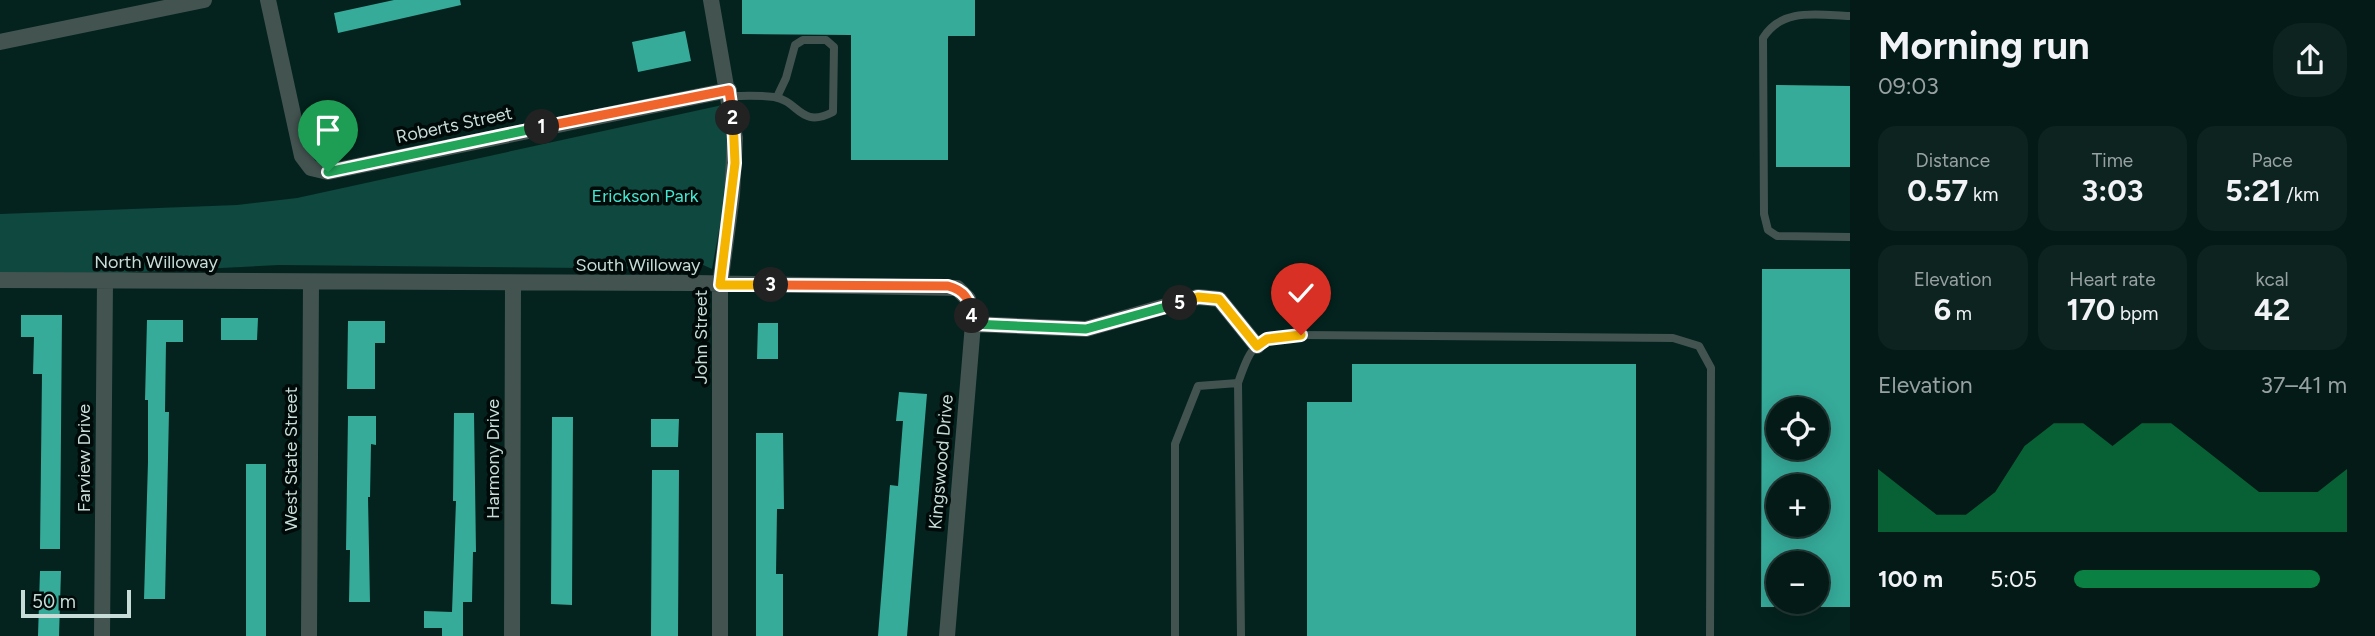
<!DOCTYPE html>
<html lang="en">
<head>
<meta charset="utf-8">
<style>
  :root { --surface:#031a16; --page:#0d231f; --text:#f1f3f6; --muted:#97a1a1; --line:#243835; --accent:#0b8043 }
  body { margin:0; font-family:Figtree,sans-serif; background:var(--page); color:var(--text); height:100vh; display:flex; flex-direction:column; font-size:26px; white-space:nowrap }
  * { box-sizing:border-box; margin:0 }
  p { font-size:23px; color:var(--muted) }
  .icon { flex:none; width:38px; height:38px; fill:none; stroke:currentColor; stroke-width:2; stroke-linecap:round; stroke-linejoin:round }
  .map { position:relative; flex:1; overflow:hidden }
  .details { display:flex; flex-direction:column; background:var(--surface); width:525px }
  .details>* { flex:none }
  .tools { position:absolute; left:1766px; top:397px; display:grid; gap:14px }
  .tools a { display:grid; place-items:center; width:63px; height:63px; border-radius:50%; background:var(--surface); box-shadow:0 4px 18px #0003,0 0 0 2px var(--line); font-size:35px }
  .scale { position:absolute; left:21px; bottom:18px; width:110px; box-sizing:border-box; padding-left:7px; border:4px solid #c7dcd7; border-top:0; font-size:19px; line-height:24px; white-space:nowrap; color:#c7dcd7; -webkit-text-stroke:5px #000a08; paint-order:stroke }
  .pin { position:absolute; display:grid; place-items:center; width:60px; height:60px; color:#fff; margin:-72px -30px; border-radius:50% 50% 50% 0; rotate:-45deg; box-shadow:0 0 7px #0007 }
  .pin .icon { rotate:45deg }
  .km { position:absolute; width:35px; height:35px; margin:-18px; border-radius:50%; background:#222; color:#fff; font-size:19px; line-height:35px; text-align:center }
  .round { display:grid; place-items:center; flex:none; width:74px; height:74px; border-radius:28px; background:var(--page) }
  .overview { display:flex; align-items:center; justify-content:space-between; height:119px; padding:0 28px }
  h1 { font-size:38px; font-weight:700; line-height:52px }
  .figures { display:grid; grid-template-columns:repeat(3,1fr); gap:10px; height:119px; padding:7px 28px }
  .figures div { display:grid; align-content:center; border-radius:18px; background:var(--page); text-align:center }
  .figures b { font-size:30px; font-weight:700 }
  .figures small { font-size:19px; font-weight:400 }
  .figures p { font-size:19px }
  .chart { height:196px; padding:14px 28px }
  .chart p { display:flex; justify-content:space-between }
  .chart svg { width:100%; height:126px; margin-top:7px; fill:var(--accent); opacity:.7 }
  ul { padding:0 28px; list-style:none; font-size:23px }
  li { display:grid; grid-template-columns:112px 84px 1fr; align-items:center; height:52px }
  li i { height:18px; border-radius:9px; background:var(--accent) }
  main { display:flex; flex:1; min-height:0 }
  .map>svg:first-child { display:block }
</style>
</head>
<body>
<main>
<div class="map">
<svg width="1850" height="636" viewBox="0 0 1850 636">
  <rect width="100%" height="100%" fill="#04231e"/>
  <path fill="#0e483f" d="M727 104 731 165 712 269 701 264 683 269 279 265 62 276 0 275V214L237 205 297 198Z"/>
  <path fill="#36ab9a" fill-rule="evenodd" d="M394 0H460L461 5 338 33 334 13Z
    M742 0H975V36H948V160H851V35L742 34Z
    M685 31 691 61 638 72 632 42Z
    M1776 85 1850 86V167H1776Z
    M1762 269H1850V607H1816V564H1778V607H1761ZM1778 410H1816V448H1778ZM1778 486H1816V525H1778Z
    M21 315H62L60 549H40L42 374H33L34 337H21Z
    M221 318H258L257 340H221Z
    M147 320H183V342H166L165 412H169L165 599H144L148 462V400H145Z
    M348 321H385V343H375V389H347Z
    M758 323H778V359H757Z
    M1352 364H1636V636H1307V402H1352Z
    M899 392 927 394 913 563 907 636H878L890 485 898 486 903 421H896Z
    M454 413H474L476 552H473L472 602H463V636H442V628H424V611L452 612 456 501H453Z
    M348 416H376V445L371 444 370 497H368L370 602H349L350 550H346Z
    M552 417H573L572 605 551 604Z
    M651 419H679L678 447H651Z
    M756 433H783L784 509H777L776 574H783V636H756Z
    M246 464H266V636H246Z
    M652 470H679L678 636H651Z
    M40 571H61L59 636H38Z"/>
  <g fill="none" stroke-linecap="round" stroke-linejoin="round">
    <path stroke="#435350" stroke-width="8" d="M1850 16C1818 15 1782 7 1763 38L1764 214 1768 230 1777 236 1850 237
      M730 96C744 96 760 95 774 97 799 101 800 129 833 112L834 47 826 40H803L795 45 786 78 777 97
      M1238 383C1253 340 1256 340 1301 335L1673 338 1699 346 1711 368 1710 636
      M1175 636V444L1198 386 1238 383 1241 636"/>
    <path stroke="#435350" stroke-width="16" d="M268 0 302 156 311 168 328 172 729 90
      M711 0 735 138 732 195 720 285V636
      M0 42 204 0
      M0 280 695 283 957 288 968 299 973 324 947 636
      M973 324 1086 329 1198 297 1219 299 1257 346
      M102 636 105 281
      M309 636 311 282
      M512 636 513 283"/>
  </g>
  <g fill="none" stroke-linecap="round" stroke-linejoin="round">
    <defs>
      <path id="split-1" d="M328 172 542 127"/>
      <path id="split-2" d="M542 127 729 90 733 118"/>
      <path id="split-3" d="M733 118 735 163 720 285H771"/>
      <path id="split-4" d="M771 285 948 286C964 290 971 300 972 316"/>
      <path id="split-5" d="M972 316 973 324 1086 329 1180 303"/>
      <path id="split-6" d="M1180 303 1198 297 1219 299 1257 346 1267 339 1301 335"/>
    </defs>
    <use href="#split-1" stroke="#fff" stroke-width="14"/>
    <use href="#split-2" stroke="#fff" stroke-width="14"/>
    <use href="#split-3" stroke="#fff" stroke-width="14"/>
    <use href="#split-4" stroke="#fff" stroke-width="14"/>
    <use href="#split-5" stroke="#fff" stroke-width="14"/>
    <use href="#split-6" stroke="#fff" stroke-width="14"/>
    <use href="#split-1" stroke="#22a559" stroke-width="9"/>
    <use href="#split-2" stroke="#f0652b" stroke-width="9"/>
    <use href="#split-3" stroke="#f5b400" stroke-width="9"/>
    <use href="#split-4" stroke="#f0652b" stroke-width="9"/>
    <use href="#split-5" stroke="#22a559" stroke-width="9"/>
    <use href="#split-6" stroke="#f5b400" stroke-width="9"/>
  </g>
  <g text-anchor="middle" stroke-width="7" stroke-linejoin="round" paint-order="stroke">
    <g font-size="18" fill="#c7dcd7" stroke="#000a08">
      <text transform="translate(454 125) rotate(-12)" y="6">Roberts Street</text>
      <text x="156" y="268">North Willoway</text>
      <text x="638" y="271">South Willoway</text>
      <text transform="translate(701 337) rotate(-90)" y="6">John Street</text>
      <text transform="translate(84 458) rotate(-90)" y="6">Farview Drive</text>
      <text transform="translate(291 459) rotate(-90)" y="6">West State Street</text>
      <text transform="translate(493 459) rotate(-90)" y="6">Harmony Drive</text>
      <text transform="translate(941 462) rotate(-85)" y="6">Kingswood Drive</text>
    </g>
    <g font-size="18" fill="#44e6cf" stroke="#000a08">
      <text x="645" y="202">Erickson Park</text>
    </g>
  </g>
</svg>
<div class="tools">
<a><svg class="icon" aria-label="locate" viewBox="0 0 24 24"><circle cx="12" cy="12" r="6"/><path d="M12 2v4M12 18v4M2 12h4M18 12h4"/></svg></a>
<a>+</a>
<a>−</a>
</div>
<div class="scale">50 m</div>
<div class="pin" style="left:328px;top:172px;background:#1e9e55"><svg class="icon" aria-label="arrive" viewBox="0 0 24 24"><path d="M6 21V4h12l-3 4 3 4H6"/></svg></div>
<div class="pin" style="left:1301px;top:335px;background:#d93025"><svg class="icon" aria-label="check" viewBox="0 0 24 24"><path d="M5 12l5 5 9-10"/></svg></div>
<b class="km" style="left:542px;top:127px">1</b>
<b class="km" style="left:733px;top:118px">2</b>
<b class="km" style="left:771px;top:285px">3</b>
<b class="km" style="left:972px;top:316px">4</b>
<b class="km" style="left:1180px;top:303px">5</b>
</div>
<section class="details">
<div class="overview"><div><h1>Morning run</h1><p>09:03</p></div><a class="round"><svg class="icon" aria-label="share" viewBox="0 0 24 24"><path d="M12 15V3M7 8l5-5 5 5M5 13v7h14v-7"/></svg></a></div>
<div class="figures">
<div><p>Distance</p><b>0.57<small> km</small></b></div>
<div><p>Time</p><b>3:03</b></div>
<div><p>Pace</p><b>5:21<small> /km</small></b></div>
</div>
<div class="figures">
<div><p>Elevation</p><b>6<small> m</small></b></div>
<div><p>Heart rate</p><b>170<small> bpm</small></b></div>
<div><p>kcal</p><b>42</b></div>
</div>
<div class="chart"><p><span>Elevation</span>37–41 m</p>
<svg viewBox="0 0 160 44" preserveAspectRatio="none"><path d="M0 44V22L10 30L20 38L30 38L40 30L50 14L60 6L70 6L80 14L90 6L100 6L110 14L120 22L130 30L140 30L150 30L160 22V44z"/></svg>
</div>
<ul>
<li><b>100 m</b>5:05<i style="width:90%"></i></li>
</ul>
</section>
</main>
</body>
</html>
